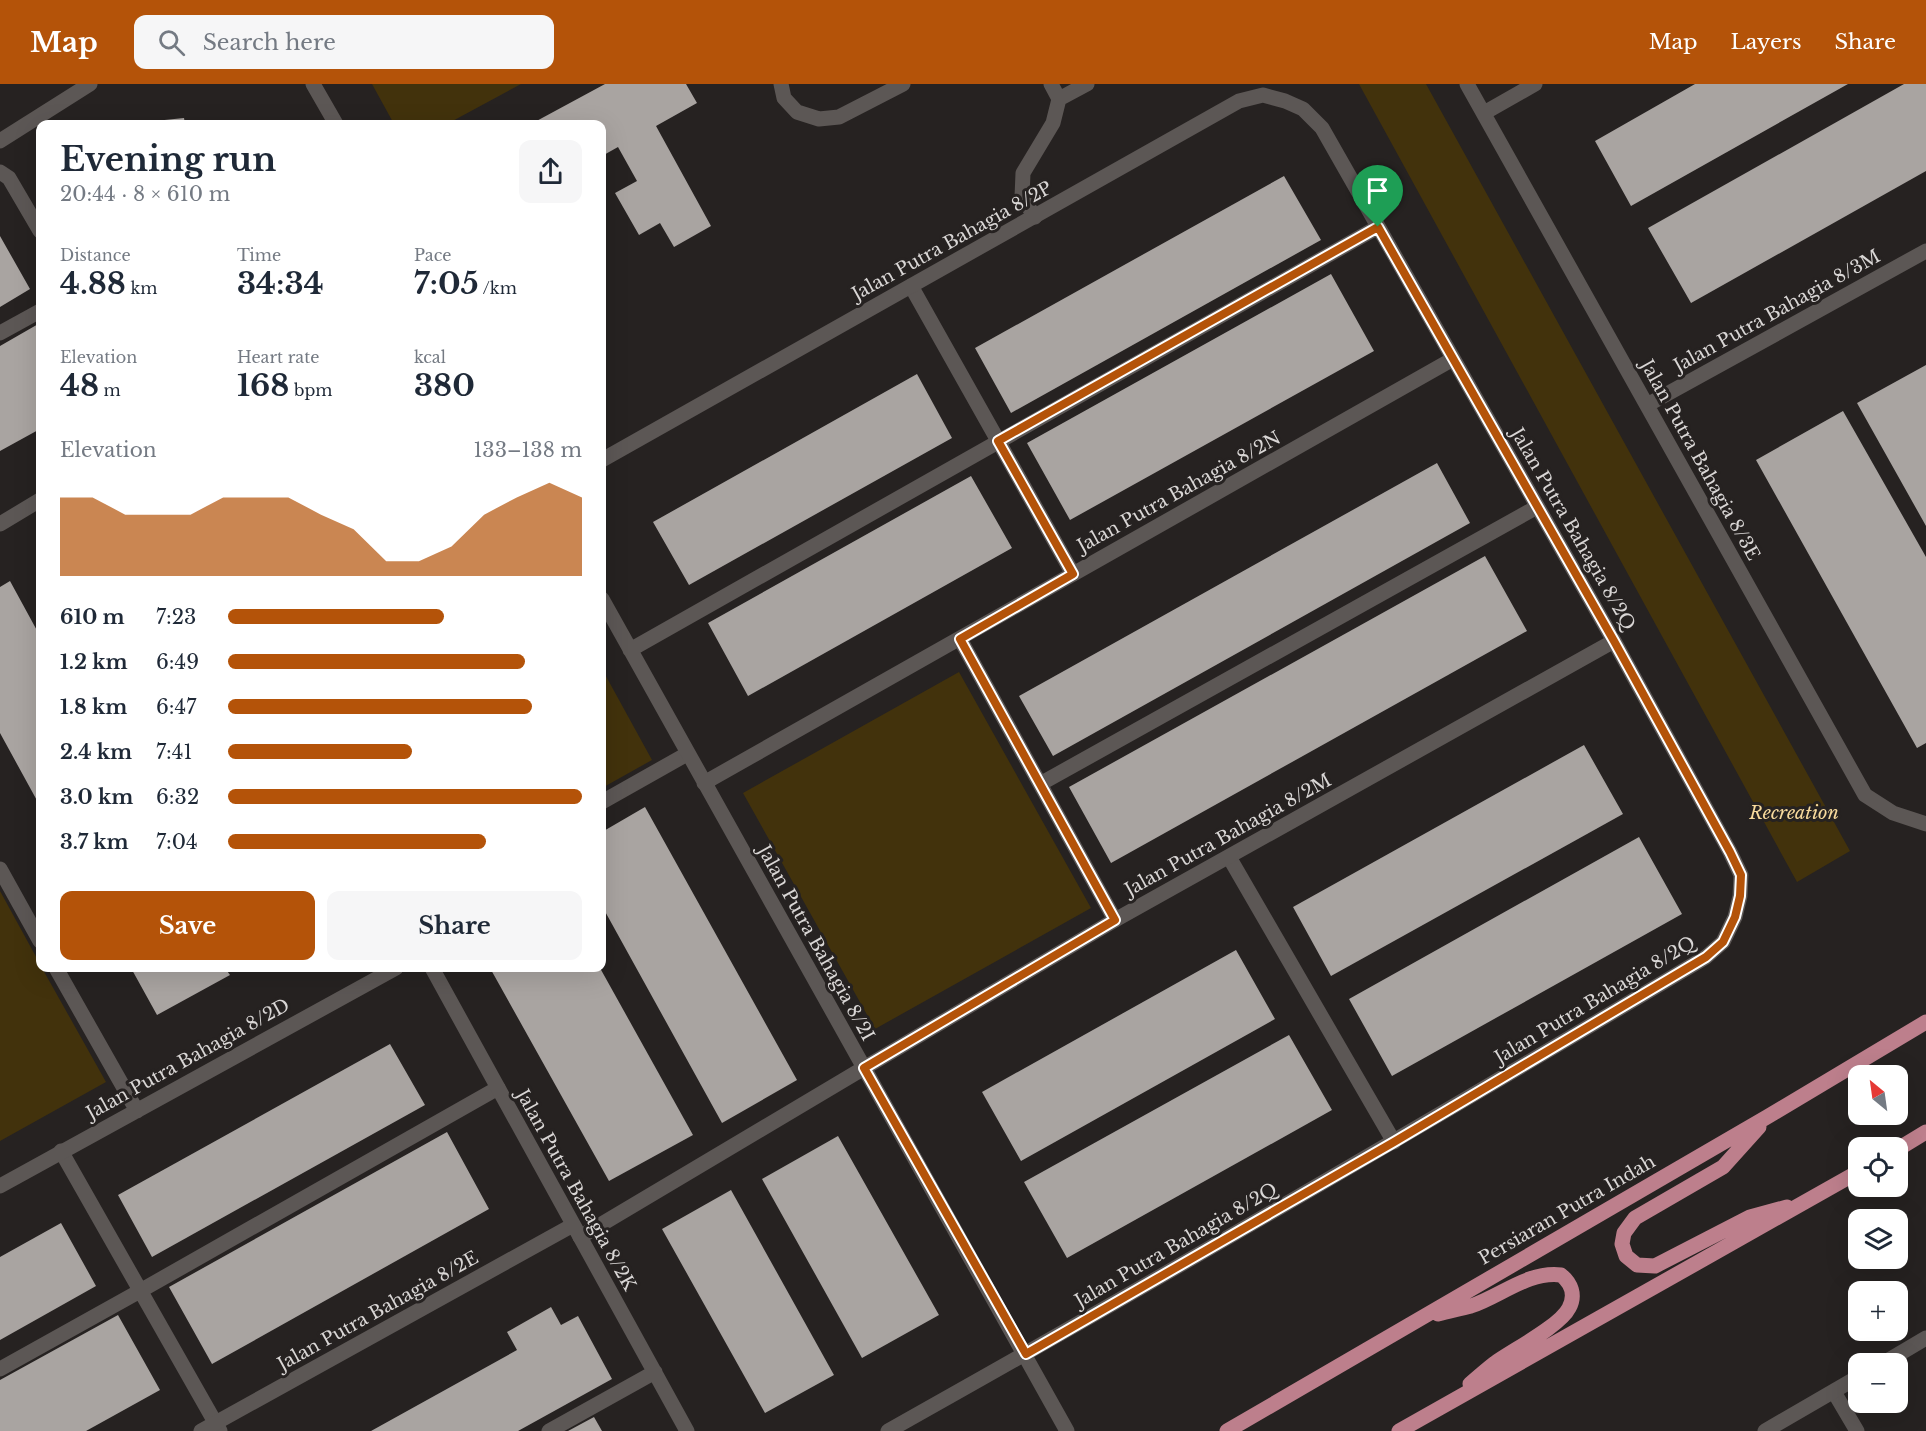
<!DOCTYPE html>
<html lang="en">
<head>
<meta charset="utf-8">
<style>
  :root { --surface:#fff; --page:#f6f6f7; --text:#1f2937; --muted:#747a83; --accent:#b45309 }
  body { margin:0; font-family:"Libre Baskerville",serif; background:var(--page); color:var(--text); height:100vh; display:flex; flex-direction:column; font-size:22px; white-space:nowrap }
  * { box-sizing:border-box; margin:0 }
  p { font-size:20px; color:var(--muted) }
  .icon { flex:none; width:33px; height:33px; fill:none; stroke:currentColor; stroke-width:2; stroke-linecap:round; stroke-linejoin:round }
  .map { position:relative; flex:1; overflow:hidden }
  .details { position:absolute; left:36px; top:36px; width:570px; height:852px; display:flex; flex-direction:column; background:var(--surface); border-radius:12px; box-shadow:0 6px 24px #0002 }
  .details>* { flex:none }
  .needle { width:39px; rotate:331deg }
  .fabs { position:absolute; left:1848px; top:981px; display:grid; gap:12px }
  .fabs a { display:grid; place-items:center; width:60px; height:60px; border-radius:12px; background:var(--surface); box-shadow:0 6px 24px #0002; font-size:30px }
  .pin { position:absolute; display:grid; place-items:center; width:51px; height:51px; color:#fff; margin:-62px -26px; border-radius:50% 50% 50% 0; rotate:-45deg; box-shadow:0 0 6px #0007 }
  .pin .icon { rotate:45deg }
  .round { display:grid; place-items:center; flex:none; width:63px; height:63px; border-radius:12px; background:var(--page) }
  .head { display:flex; align-items:center; justify-content:space-between; height:102px; padding:0 24px }
  h1 { font-size:33px; font-weight:700; line-height:45px }
  .stats { display:grid; grid-template-columns:repeat(3,1fr); gap:9px; height:102px; padding:6px 24px }
  .stats div { display:grid; align-content:center }
  .stats b { font-size:30px; font-weight:700 }
  .stats small { font-size:16px; font-weight:400 }
  .stats p { font-size:16px }
  .chart { height:168px; padding:12px 24px }
  .chart p { display:flex; justify-content:space-between }
  .chart svg { width:100%; height:108px; margin-top:6px; fill:var(--accent); opacity:.7 }
  .button { display:flex; gap:12px; margin-top:auto; padding:12px 24px }
  .button a { flex:1; height:69px; border-radius:12px; background:var(--accent); color:#fff; font-size:24px; font-weight:700; line-height:69px; text-align:center }
  .button a+a { background:var(--page); color:var(--text) }
  ul { padding:0 24px; list-style:none; font-size:20px }
  li { display:grid; grid-template-columns:96px 72px 1fr; align-items:center; height:45px }
  li i { height:15px; border-radius:8px; background:var(--accent) }
  header { display:flex; align-items:center; gap:36px; box-sizing:border-box; height:84px; padding:0 30px; background:var(--accent); color:#fff }
  header strong { font-size:28px }
  nav { display:flex; gap:33px; margin-inline-start:auto; font-size:21px }
  .search { width:420px; height:54px; background:var(--page); display:flex; align-items:center; gap:15px; box-sizing:border-box; padding:0 21px; border-radius:12px; color:var(--muted); font-size:22px }
  .map>svg:first-child { display:block }
</style>
</head>
<body>
<header>
<strong>Map</strong>
<div class="search"><svg class="icon" aria-label="search" viewBox="0 0 24 24"><circle cx="10" cy="10" r="6"/><path d="M15 15l6 6"/></svg>Search here</div>
<nav><a>Map</a><a>Layers</a><a>Share</a></nav>
</header>
<div class="map">
<svg width="1926" height="1347" viewBox="0 0 1926 1347">
  <rect width="100%" height="100%" fill="#262221"/>
  <path fill="#42320c" d="M372 0H521L447 40H394Z
    M1359 0H1426L1850 767 1797 798Z
    M602 585 652 676 602 704Z
    M959 588 1091 824 875 945 743 709Z
    M0 807 40 880V884H42L106 998 0 1057Z"/>
  <path fill="#a9a4a1" d="M605 0H686L697 19 656 42 711 142 674 163 660 139 639 151 615 109 637 97 618 63 602 72V40H531Z
    M1695 0H1848L1631 122 1595 57Z
    M1904 0H1926V87L1691 219 1648 144Z
    M184 34 185 40H145V38Z
    M1284 92 1321 156 1011 329 975 264Z
    M0 152 30 205 0 223Z
    M1331 190 1374 267 1070 436 1027 359Z
    M40 239V345L0 367V262Z
    M1926 281V442L1857 319Z
    M917 290 952 354 689 501 653 438Z
    M1843 327 1926 473V659L1917 664 1756 376Z
    M1437 379 1470 439 1053 672 1019 612Z
    M971 392 1012 464 748 612 708 539Z
    M1485 472 1527 547 1111 779 1069 703Z
    M10 497 40 552V722L0 649V503Z
    M1584 661 1623 730 1331 892 1293 823Z
    M645 723 797 996 722 1039 602 822V748Z
    M1639 753 1682 830 1392 992 1349 915Z
    M1236 866 1275 935 1021 1077 982 1008Z
    M131 884H225L230 891 157 931Z
    M490 884H600L693 1051 609 1097Z
    M1289 951 1332 1026 1067 1174 1024 1098Z
    M390 960 425 1021 152 1173 118 1111Z
    M447 1048 489 1125 212 1280 169 1203Z
    M838 1052 939 1231 862 1274 762 1095Z
    M731 1106 834 1291 765 1329 662 1145Z
    M61 1139 96 1202 0 1256V1173Z
    M551 1223 561 1241 578 1232 612 1295 518 1347H371L517 1266 507 1248Z
    M118 1231 160 1306 86 1347H0V1296Z
    M594 1333 602 1347H568Z"/>
  <g fill="none" stroke-linecap="round" stroke-linejoin="round">
    <path stroke="#5c5755" stroke-width="15" d="M781 0 784 14 797 28 819 35 839 33 903 0
      M1059 15 1087 0
      M1035 133 1022 113 1023 89 1053 39 1059 15 1051 0
      M911 202 1073 490
      M0 249 40 227
      M960 555 1115 836
      M1040 700 1537 423
      M602 718 687 670
      M1229 773 1394 1058
      M61 1067 220 1347
      M580 1153 864 984
      M0 1285 140 1207 498 1004
      M1834 1308 1857 1347"/>
    <path stroke="#5c5755" stroke-width="15" d="M313 0 336 40
      M1467 0 1865 711 1893 729 1926 740
      M1484 29 1535 0
      M0 57 90 0
      M0 88 9 94 40 147
      M1647 321 1926 167
      M602 376 1239 17 1263 11 1285 17 1303 25 1322 44 1614 557 1730 768 1741 791 1740 812 1735 833 1723 858 1706 873C1435 1034 1163 1193 888 1347
      M0 440 40 416
      M602 515 1067 1347
      M630 566 1378 143
      M704 699 1453 275
      M0 785 40 857
      M56 884 137 1027
      M432 884 687 1347
      M864 984 1115 836 1614 557
      M0 1102 396 884
      M1882 1280 1926 1254
      M201 1347 573 1141
      M549 1347 655 1288
      M1765 1347 1858 1293"/>
    <path stroke="#bd7f8c" stroke-width="15" d="M1759 1043 1723 1083 1635 1134 1624 1149 1622 1160 1626 1172 1637 1181 1655 1182 1750 1133 1787 1123
      M1898 1065 1926 1048
      M1438 1230C1449 1227 1460 1225 1471 1222 1501 1212 1528 1187 1561 1191 1571 1199 1576 1211 1569 1224 1560 1242 1513 1266 1495 1279 1486 1286 1478 1293 1470 1300
      M1227 1347 1767 1033 1926 938
      M1399 1347 1858 1088"/>
  </g>
  <g fill="none" stroke-linecap="round" stroke-linejoin="round">
    <defs>
      <path id="route" d="M1378 143 1614 557 1730 768 1741 791 1740 812 1735 833 1723 858 1706 873 1394 1058 1026 1270 864 984 1115 836 960 555 1073 490 998 357Z"/>
    </defs>
    <use href="#route" stroke="#fff" stroke-width="12"/>
    <use href="#route" stroke="#b45309" stroke-width="8"/>
  </g>
  <g text-anchor="middle" stroke-width="6" stroke-linejoin="round" paint-order="stroke">
    <g font-size="18" fill="#d9d6d5" stroke="#262221">
      <text transform="translate(952 157) rotate(-29)" y="6">Jalan Putra Bahagia 8/2P</text>
      <text transform="translate(1777 227) rotate(-29)" y="6">Jalan Putra Bahagia 8/3M</text>
      <text transform="translate(1700 376) rotate(61)" y="6">Jalan Putra Bahagia 8/3E</text>
      <text transform="translate(1179 408) rotate(-29)" y="6">Jalan Putra Bahagia 8/2N</text>
      <text transform="translate(1573 445) rotate(60)" y="6">Jalan Putra Bahagia 8/2Q</text>
      <text transform="translate(1228 751) rotate(-29)" y="6">Jalan Putra Bahagia 8/2M</text>
      <text transform="translate(816 859) rotate(61)" y="6">Jalan Putra Bahagia 8/2I</text>
      <text transform="translate(1595 916) rotate(-31)" y="6">Jalan Putra Bahagia 8/2Q</text>
      <text transform="translate(188 975) rotate(-29)" y="6">Jalan Putra Bahagia 8/2D</text>
      <text transform="translate(576 1106) rotate(61)" y="6">Jalan Putra Bahagia 8/2K</text>
      <text transform="translate(1567 1126) rotate(-30)" y="6">Persiaran Putra Indah</text>
      <text transform="translate(1176 1161) rotate(-30)" y="6">Jalan Putra Bahagia 8/2Q</text>
      <text transform="translate(378 1227) rotate(-29)" y="6">Jalan Putra Bahagia 8/2E</text>
    </g>
    <g font-size="18" font-style="italic" fill="#f8da9d" stroke="#262221">
      <text x="1794" y="735">Recreation</text>
    </g>
  </g>
</svg>
<div class="fabs">
<a><svg class="needle" viewBox="-14 -14 28 28"><path d="M0-13l5 13h-10z" fill="#e53935"/><path d="M0 13l5-13h-10z" fill="#747a83"/></svg></a>
<a><svg class="icon" aria-label="locate" viewBox="0 0 24 24"><circle cx="12" cy="12" r="6"/><path d="M12 2v4M12 18v4M2 12h4M18 12h4"/></svg></a>
<a><svg class="icon" aria-label="layers" viewBox="0 0 24 24"><path d="M12 4l9 5-9 5-9-5zM3 14l9 5 9-5"/></svg></a>
<a>+</a>
<a>−</a>
</div>
<div class="pin" style="left:1378px;top:143px;background:#1e9e55"><svg class="icon" aria-label="arrive" viewBox="0 0 24 24"><path d="M6 21V4h12l-3 4 3 4H6"/></svg></div>
<section class="details">
<div class="head"><div><h1>Evening run</h1><p>20:44 · 8 × 610 m</p></div><a class="round"><svg class="icon" aria-label="share" viewBox="0 0 24 24"><path d="M12 15V3M7 8l5-5 5 5M5 13v7h14v-7"/></svg></a></div>
<div class="stats">
<div><p>Distance</p><b>4.88<small> km</small></b></div>
<div><p>Time</p><b>34:34</b></div>
<div><p>Pace</p><b>7:05<small> /km</small></b></div>
</div>
<div class="stats">
<div><p>Elevation</p><b>48<small> m</small></b></div>
<div><p>Heart rate</p><b>168<small> bpm</small></b></div>
<div><p>kcal</p><b>380</b></div>
</div>
<div class="chart"><p><span>Elevation</span>133–138 m</p>
<svg viewBox="0 0 160 44" preserveAspectRatio="none"><path d="M0 44V12L10 12L20 19L30 19L40 19L50 12L60 12L70 12L80 19L90 25L100 38L110 38L120 32L130 19L140 12L150 6L160 12V44z"/></svg>
</div>
<ul>
<li><b>610 m</b>7:23<i style="width:61%"></i></li>
<li><b>1.2 km</b>6:49<i style="width:84%"></i></li>
<li><b>1.8 km</b>6:47<i style="width:86%"></i></li>
<li><b>2.4 km</b>7:41<i style="width:52%"></i></li>
<li><b>3.0 km</b>6:32<i style="width:100%"></i></li>
<li><b>3.7 km</b>7:04<i style="width:73%"></i></li>
</ul>
<div class="button"><a>Save</a><a>Share</a></div>
</section>
</div>
</body>
</html>
